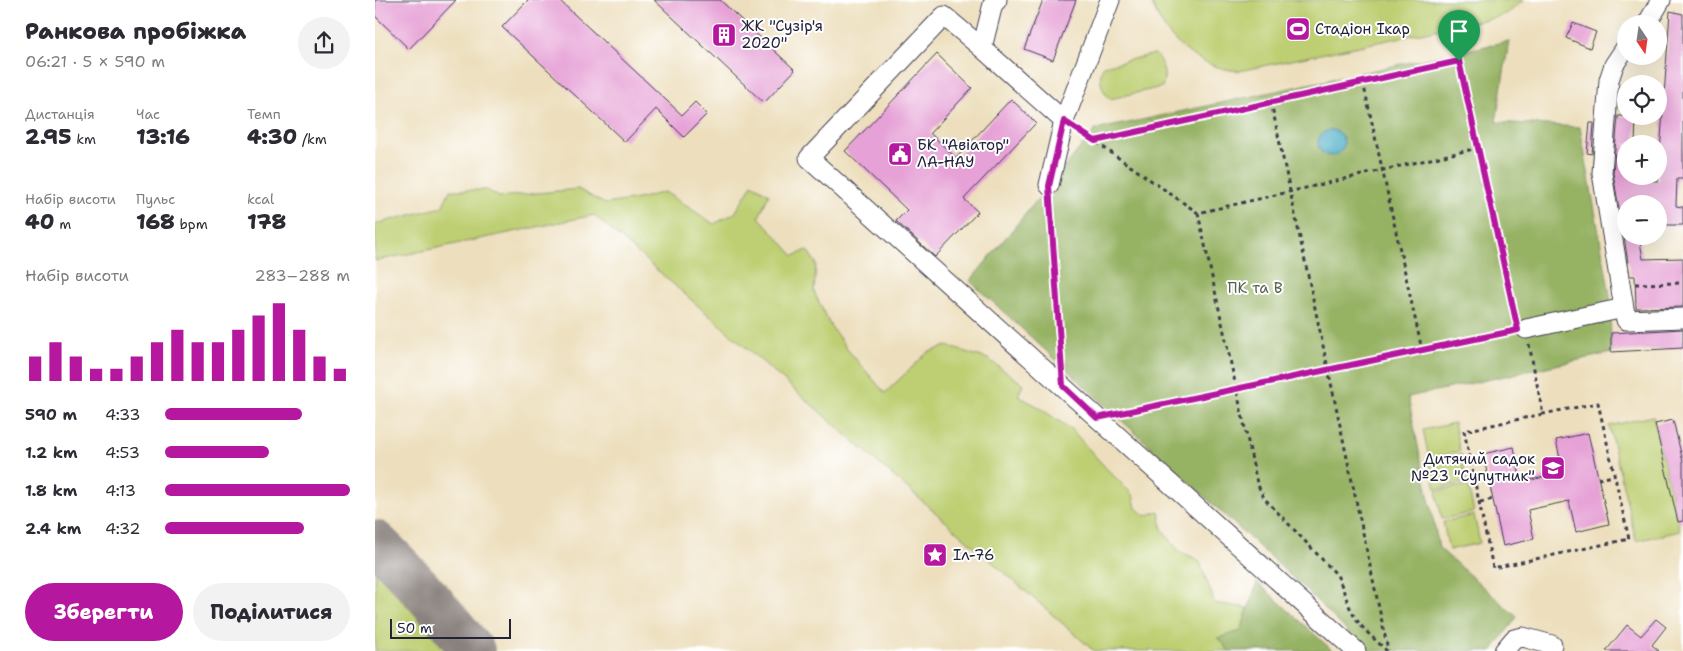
<!DOCTYPE html>
<html lang="uk">
<head>
<meta charset="utf-8">
<style>
  :root { --surface:#fff; --page:#f2f2f3; --text:#2b2b33; --muted:#7c7c81; --accent:#b5179e }
  body { margin:0; font-family:"Shantell Sans",sans-serif; background:var(--page); color:var(--text); height:100vh; display:flex; flex-direction:column; font-size:19px; white-space:nowrap }
  * { box-sizing:border-box; margin:0 }
  p { font-size:16px; color:var(--muted) }
  .icon { flex:none; width:28px; height:28px; fill:none; stroke:currentColor; stroke-width:2; stroke-linecap:round; stroke-linejoin:round }
  .map { position:relative; flex:1; overflow:hidden }
  .details { display:flex; flex-direction:column; background:var(--surface); width:375px }
  .details>* { flex:none }
  .needle { width:32px; rotate:167deg }
  .fabs { position:absolute; left:1242px; top:15px; display:grid; gap:10px }
  .fabs a { display:grid; place-items:center; width:50px; height:50px; border-radius:50%; background:var(--surface); box-shadow:0 5px 20px #0002; font-size:25px }
  .scale { position:absolute; left:15px; bottom:12px; width:121px; box-sizing:border-box; padding-left:5px; border:2px solid #22223b; border-top:0; font-size:14px; line-height:18px; white-space:nowrap; color:#22223b; -webkit-text-stroke:4px #fff; paint-order:stroke }
  .pin { position:absolute; display:grid; place-items:center; width:42px; height:42px; color:#fff; margin:-51px -21px; border-radius:50% 50% 50% 0; rotate:-45deg; box-shadow:0 0 5px #0007 }
  .pin .icon { rotate:45deg }
  .round { display:grid; place-items:center; flex:none; width:52px; height:52px; border-radius:26px; background:var(--page) }
  .summary { display:flex; align-items:center; justify-content:space-between; height:85px; padding:0 25px }
  h1 { font-size:22px; font-weight:800; line-height:38px }
  .figures { display:grid; grid-template-columns:repeat(3,1fr); gap:8px; height:85px; padding:5px 25px }
  .figures div { display:grid; align-content:center }
  .figures b { font-size:21px; font-weight:800 }
  .figures small { font-size:14px; font-weight:400 }
  .figures p { font-size:14px }
  .chart { height:140px; padding:10px 25px }
  .chart p { display:flex; justify-content:space-between }
  .chart svg { width:100%; height:90px; margin-top:5px; stroke:var(--accent); stroke-width:6 }
  .action { display:flex; gap:10px; margin-top:auto; padding:10px 25px }
  .action a { flex:1; height:58px; border-radius:30px; background:var(--accent); color:#fff; font-size:20px; font-weight:800; line-height:58px; text-align:center }
  .action a+a { background:var(--page); color:var(--text) }
  ul { padding:0 25px; list-style:none; font-size:16px }
  li { display:grid; grid-template-columns:80px 60px 1fr; align-items:center; height:38px }
  li i { height:12px; border-radius:6px; background:var(--accent) }
  main { display:flex; flex:1; min-height:0 }
  .map>svg:first-child { display:block }
</style>
</head>
<body>
<main>
<section class="details">
<div class="summary"><div><h1>Ранкова пробіжка</h1><p>06:21 · 5 × 590 m</p></div><a class="round"><svg class="icon" aria-label="share" viewBox="0 0 24 24"><path d="M12 15V3M7 8l5-5 5 5M5 13v7h14v-7"/></svg></a></div>
<div class="figures">
<div><p>Дистанція</p><b>2.95<small> km</small></b></div>
<div><p>Час</p><b>13:16</b></div>
<div><p>Темп</p><b>4:30<small> /km</small></b></div>
</div>
<div class="figures">
<div><p>Набір висоти</p><b>40<small> m</small></b></div>
<div><p>Пульс</p><b>168<small> bpm</small></b></div>
<div><p>kcal</p><b>178</b></div>
</div>
<div class="chart"><p><span>Набір висоти</span>283–288 m</p>
<svg viewBox="0 0 160 44" preserveAspectRatio="none"><path d="M5 44V32M15 44V25M25 44V32M35 44V38M45 44V38M55 44V32M65 44V25M75 44V19M85 44V25M95 44V25M105 44V19M115 44V12M125 44V6M135 44V19M145 44V32M155 44V38"/></svg>
</div>
<ul>
<li><b>590 m</b>4:33<i style="width:74%"></i></li>
<li><b>1.2 km</b>4:53<i style="width:56%"></i></li>
<li><b>1.8 km</b>4:13<i style="width:100%"></i></li>
<li><b>2.4 km</b>4:32<i style="width:75%"></i></li>
</ul>
<div class="action"><a>Зберегти</a><a>Поділитися</a></div>
</section>
<div class="map">
<svg width="1308" height="651" viewBox="0 0 1308 651">
  <rect width="100%" height="100%" fill="#fff"/>
  <filter id="ink" filterUnits="userSpaceOnUse"><feTurbulence type="fractalNoise" baseFrequency=".02" numOctaves="2"/><feDisplacementMap in="SourceGraphic" scale="10" xChannelSelector="R" yChannelSelector="G"/><feConvolveMatrix kernelMatrix="1 2 1 2 8 2 1 2 1" color-interpolation-filters="sRGB"/></filter>
  <filter id="wash" filterUnits="userSpaceOnUse"><feTurbulence type="fractalNoise" baseFrequency=".0096" numOctaves="4" result="noise"/><feDisplacementMap in="SourceGraphic" scale="20" xChannelSelector="R" yChannelSelector="G"/><feGaussianBlur stdDeviation="1.12" result="paint"/><feColorMatrix in="noise" values="0 0 0 0 0 0 0 0 0 0 0 0 0 0 0 0 0 1.4 0 .05"/><feComposite in="paint" operator="in"/></filter>
  <g filter="url(#wash)">
    <rect width="100%" height="100%" fill="#eddfbd"/>
    <path fill="#bdcf72" stroke="#707856" d="M776 0H1149L1133 13 1123 17 864 71C823 68 788 39 776 0Z
      M780 54C788 63 792 75 787 87L735 99C726 90 723 78 728 66Z
      M377 184 394 194 384 217 419 256 432 250 441 263 439 292 455 325 472 349 510 393 553 352 572 346 613 359 648 384 643 396 662 406 697 430 729 466 758 495 761 508 770 516 784 511 787 529 804 551 824 560 837 595 839 603 873 608 866 632 843 638 854 651H719L219 215 0 261V224L67 207 75 190H112L124 197 203 189 230 204 263 199 290 192 339 224 360 213Z
      M1278 416 1305 531 1261 541 1234 426Z
      M1079 423 1085 451 1054 458 1048 430Z
      M1086 454 1092 482 1061 489 1054 461Z
      M1093 485 1099 512 1067 519 1061 491Z
      M1099 515 1105 543 1074 550 1068 522Z
      M0 566 70 640 79 651H0Z"/>
    <path fill="#96b264" stroke="#5c6a50" d="M1134 41 1121 122 1205 127 1235 295 1236 353 1033 397 1064 548 1142 617 1117 651H992L928 587 595 281 720 130Z
      M882 582 958 651H854L843 638 866 631Z"/>
    <path fill="#45aac4" stroke="#346680" d="M943 143a13 13 0 1 1 26 0a13 13 0 1 1-26 0Z"/>
    <g fill="none" stroke-linecap="round" stroke-linejoin="round">
      <path stroke="#88807c" stroke-width="44" d="M0 542C35 575 68 613 98 651"/>
    </g>
    <g id="blocks">
      <path fill="#e6a1d6" d="M0 0H81L34 49 0 16Z
        M153 0H184L307 115 320 102 332 114 309 137 281 109 250 142 127 27Z
        M279 0H345L420 70 389 103Z
        M668 0H701L678 60 649 49Z
        M1295 11 1308 14V179H1302L1301 206 1308 207V225H1284V204H1251V232L1248 233 1238 173 1243 116H1261L1260 144H1251V176H1258V180L1283 181Z
        M1198 23 1221 32 1215 48 1191 38Z
        M562 54 597 88 555 133 581 158 636 99 661 123 589 199 603 212 560 257 521 221 532 210 470 151Z
        M1215 123H1219L1217 154 1212 153Z
        M1249 236H1264L1268 259 1308 258V307L1261 308 1260 276H1255Z
        M1308 329V348L1236 352V333Z
        M1298 420 1308 462V521L1303 522 1280 424Z
        M1213 433 1234 524 1201 532 1194 501 1153 510 1159 539 1128 546 1108 454 1139 447 1146 482 1188 473 1181 440Z
        M1281 619 1291 627 1277 645 1284 651H1231L1252 625 1266 636Z"/>
    </g>
  </g>
  <g filter="url(#ink)">
    <use href="#blocks" fill-opacity="0" stroke="#403e4e" stroke-width="1"/>
    <g fill="none" stroke-linecap="round" stroke-linejoin="round">
      <defs>
        <path id="minor" d="M1272 24 1286 0
          M1251 47 1239 65 1234 80 1227 173 1249 308 1251 320 1308 318
          M607 48 618 4 622 0
          M689 121 735 0
          M674 185 689 121 607 48 569 16 434 158 981 651
          M1151 329 1249 308
          M1129 651 1139 639 1148 637 1177 645"/>
      </defs>
      <use href="#minor" stroke="#403e4e" stroke-width="21"/>
      <path stroke="#403e4e" stroke-width="3" stroke-dasharray="4 4" stroke-linecap="butt" d="M988 82 1047 350
        M896 102 1013 650
        M702 129 823 213
        M720 141 1084 61 1103 148
        M675 200 687 363
        M1260 284 1308 283
        M1154 344 1168 414 1089 431 1118 568 1254 539 1223 403 1168 414
        M743 414 1136 332
        M1223 479 1239 476
        M1105 502 1118 499
        M1012 651C1000 639 984 627 977 612 971 600 968 587 962 575L889 498 882 483 823 213 1103 148 1140 317"/>
      <use href="#minor" stroke="#fff" stroke-width="19"/>
    </g>
  </g>
  <g fill="none" stroke-linecap="round" stroke-linejoin="round" filter="url(#ink)">
    <defs>
      <path id="route" d="M1084 61 1143 330 722 418 688 386 674 186 689 121 720 141Z"/>
    </defs>
    <use href="#route" stroke="#fff" stroke-width="10"/>
    <use href="#route" stroke="#b5179e" stroke-width="6"/>
  </g>
  <defs>
    <symbol id="stadium-square" viewBox="-11 -11 22 22"><rect x="-9" y="-9" width="18" height="18" rx="4" fill="#b5179e" stroke="#fff"/><path d="M0-5a6.5 5 0 1 0 0 10a6.5 5 0 1 0 0-10ZM-3.5-1.8h7v3.6h-7Z" fill="#fff"/></symbol>
    <symbol id="building-square" viewBox="-11 -11 22 22"><rect x="-9" y="-9" width="18" height="18" rx="4" fill="#b5179e" stroke="#fff"/><path d="M-4-6H4V6H1V3H-1V6H-4ZM-2.5-4.3h1.7v1.8h-1.7ZM.8-4.3h1.7v1.8H.8ZM-2.5-1h1.7V.8h-1.7ZM.8-1h1.7V.8H.8Z" fill="#fff"/></symbol>
    <symbol id="civic-square" viewBox="-11 -11 22 22"><rect x="-9" y="-9" width="18" height="18" rx="4" fill="#b5179e" stroke="#fff"/><path d="M-.6-6.5H3V-4.5H.6V-3L4-1V1h2V6H-6V1h2V-1L-.6-3ZM-1.2 2.5V6h2.4V2.5Z" fill="#fff"/></symbol>
    <symbol id="school-square" viewBox="-11 -11 22 22"><rect x="-9" y="-9" width="18" height="18" rx="4" fill="#b5179e" stroke="#fff"/><path d="M0-5L7-2L0 1L-7-2ZM-4 1L0 2.5L4 1V4Q0 6-4 4Z" fill="#fff"/></symbol>
    <symbol id="sight-square" viewBox="-11 -11 22 22"><rect x="-9" y="-9" width="18" height="18" rx="4" fill="#b5179e" stroke="#fff"/><path d="M0-6L1.8-2.2L6-1.7L2.9 1.2L3.7 5.4L0 3.3L-3.7 5.4L-2.9 1.2L-6-1.7L-1.8-2.2Z" fill="#fff"/></symbol>
  </defs>
  <g fill-rule="evenodd">
    <use href="#stadium-square" x="909" y="15" width="28" height="28"/>
    <use href="#building-square" x="335" y="21" width="28" height="28"/>
    <use href="#civic-square" x="511" y="140" width="28" height="28"/>
    <use href="#school-square" x="1164" y="454" width="28" height="28"/>
    <use href="#sight-square" x="546" y="541" width="28" height="28"/>
  </g>
  <g text-anchor="middle" stroke-width="4" stroke-linejoin="round" paint-order="stroke">
    <g font-size="15" fill="#22223b" stroke="#fff" text-anchor="start">
      <text x="366" y="31">ЖК "Сузір'я<tspan x="366" dy="17">2020"</tspan></text>
      <text x="940" y="34">Стадіон Ікар</text>
      <text x="542" y="150">БК "Авіатор"<tspan x="542" dy="17">ЛА-НАУ</tspan></text>
      <text x="1160" y="464" text-anchor="end">Дитячий садок<tspan x="1160" dy="17">№23 "Супутник"</tspan></text>
      <text x="578" y="560">Іл-76</text>
    </g>
    <g font-size="15" fill="#585f4e" stroke="#fff">
      <text x="880" y="293">ПК та В</text>
    </g>
  </g>
</svg>
<div class="fabs">
<a><svg class="needle" viewBox="-14 -14 28 28"><path d="M0-13l5 13h-10z" fill="#e53935"/><path d="M0 13l5-13h-10z" fill="#7c7c81"/></svg></a>
<a><svg class="icon" aria-label="locate" viewBox="0 0 24 24"><circle cx="12" cy="12" r="6"/><path d="M12 2v4M12 18v4M2 12h4M18 12h4"/></svg></a>
<a>+</a>
<a>−</a>
</div>
<div class="scale">50 m</div>
<div class="pin" style="left:1084px;top:61px;background:#1e9e55"><svg class="icon" aria-label="arrive" viewBox="0 0 24 24"><path d="M6 21V4h12l-3 4 3 4H6"/></svg></div>
</div>
</main>
</body>
</html>
